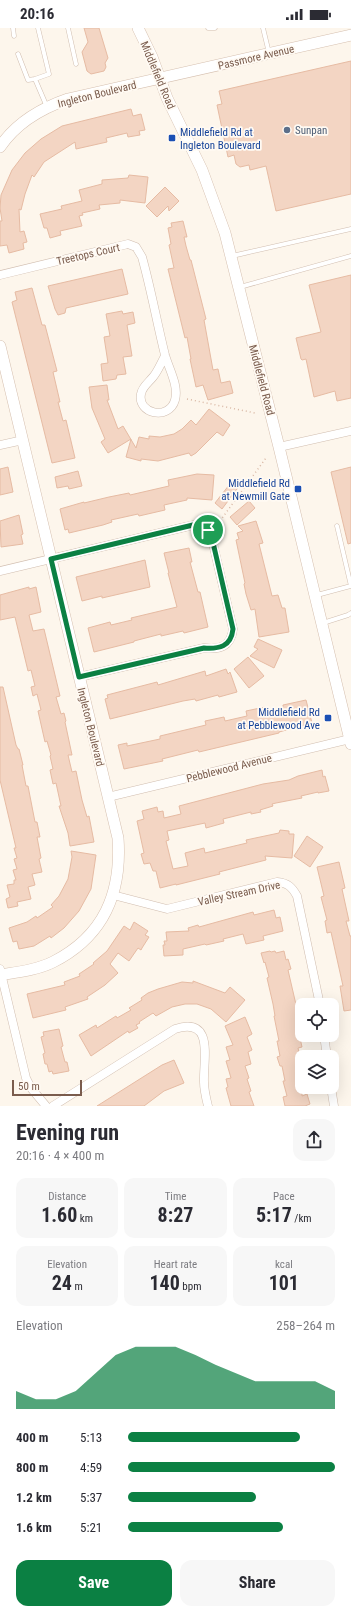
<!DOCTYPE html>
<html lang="en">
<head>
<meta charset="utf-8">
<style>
  :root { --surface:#fff; --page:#f7f7f7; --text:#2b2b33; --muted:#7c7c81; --accent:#0b8043 }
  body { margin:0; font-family:"Roboto Condensed",sans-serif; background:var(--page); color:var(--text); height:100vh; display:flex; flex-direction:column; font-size:15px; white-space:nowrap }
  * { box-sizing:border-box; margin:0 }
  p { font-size:13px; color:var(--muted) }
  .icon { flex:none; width:22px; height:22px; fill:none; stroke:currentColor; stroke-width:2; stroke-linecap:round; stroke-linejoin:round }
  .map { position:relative; height:1078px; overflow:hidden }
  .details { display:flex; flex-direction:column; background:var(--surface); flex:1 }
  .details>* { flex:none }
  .buttons { position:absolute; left:295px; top:970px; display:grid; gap:8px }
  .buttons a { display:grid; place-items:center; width:44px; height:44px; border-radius:8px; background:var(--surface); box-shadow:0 4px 16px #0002; font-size:20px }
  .scale { position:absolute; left:12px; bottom:10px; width:70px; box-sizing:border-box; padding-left:4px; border:2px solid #7a5c4d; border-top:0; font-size:11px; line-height:14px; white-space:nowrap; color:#7a5c4d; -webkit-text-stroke:3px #fffaf3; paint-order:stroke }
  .pin { position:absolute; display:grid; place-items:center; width:34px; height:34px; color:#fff; margin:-17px; border:2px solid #fff; border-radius:50%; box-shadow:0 1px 4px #0007 }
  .round { display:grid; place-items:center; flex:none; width:42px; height:42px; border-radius:12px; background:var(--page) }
  .headline { display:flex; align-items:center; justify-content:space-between; height:68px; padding:0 16px }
  h1 { font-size:22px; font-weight:700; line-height:30px }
  .stats { display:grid; grid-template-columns:repeat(3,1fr); gap:6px; height:68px; padding:4px 16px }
  .stats div { display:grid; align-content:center; border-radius:10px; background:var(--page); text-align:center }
  .stats b { font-size:20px; font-weight:700 }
  .stats small { font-size:11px; font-weight:400 }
  .stats p { font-size:11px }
  .chart { height:112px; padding:8px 16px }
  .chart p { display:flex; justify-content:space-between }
  .chart svg { width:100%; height:72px; margin-top:4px; fill:var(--accent); opacity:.7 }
  .action { display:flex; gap:8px; margin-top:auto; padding:8px 16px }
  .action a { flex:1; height:46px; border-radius:12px; background:var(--accent); color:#fff; font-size:16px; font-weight:700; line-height:46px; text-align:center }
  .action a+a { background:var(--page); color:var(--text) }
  ul { padding:0 16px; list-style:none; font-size:13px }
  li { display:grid; grid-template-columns:64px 48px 1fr; align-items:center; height:30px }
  li i { height:10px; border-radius:5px; background:var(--accent) }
  .status { display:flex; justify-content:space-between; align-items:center; height:28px; padding:0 20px; background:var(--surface); direction:ltr }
  .status svg { height:11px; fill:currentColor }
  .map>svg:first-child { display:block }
</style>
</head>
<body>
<div class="status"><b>20:16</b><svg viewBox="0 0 49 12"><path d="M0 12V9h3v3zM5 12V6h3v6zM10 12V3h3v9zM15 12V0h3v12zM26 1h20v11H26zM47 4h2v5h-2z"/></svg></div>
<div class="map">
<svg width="351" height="1078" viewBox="0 0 351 1078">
  <rect width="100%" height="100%" fill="#fdf6ec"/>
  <path fill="#f3d5c3" stroke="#e6bba3" d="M84 0H99L108 30 105 35 106 39 104 43 91 46 87 43 82 24 88 14Z
    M351 33V166L276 183 266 138 250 142 249 137 240 139 236 136 234 127 228 129 217 77 222 76 219 63Z
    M131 81 133 88 141 86 145 102 139 103 140 107 128 109 127 105 106 110 107 114 76 121 75 114 44 134 34 149 32 147 25 166 21 182 19 181 20 204 24 203 27 214 23 215 24 221 9 225 7 217 0 218V193H2L0 180 1 167 12 142 25 125 41 111 62 98Z
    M129 147 148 149 145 175 120 172V175L99 177 100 181 82 185 83 187 79 188 82 198 60 203 61 207 50 210 47 200H44L40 186 62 181 61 178 82 173 79 162 102 156V152L128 150Z
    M165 159 179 173 169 183 168 178 157 189 146 178Z
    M183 193 187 209H184L186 218 190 232H191L206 291 204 292 213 342 218 341 221 355 230 353 233 365 208 372 203 357 196 359 190 331H191L187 309 185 310 168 241 174 240 169 217 171 216 168 200 172 199 171 195Z
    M122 241 128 266 66 280 65 285 58 287 55 281 48 258Z
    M351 247V370L337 373 335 363 314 369 306 331 302 332 301 331 296 310 321 304 309 257Z
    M32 260 42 297H45L57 343 53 344 60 374H58L63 393 66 392 75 430 52 435 12 274 17 272 15 264Z
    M122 283 123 286 133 284 135 295 127 297 132 328 123 329 126 346 117 347 116 351 103 353 101 336 108 335 104 309 110 308 106 286Z
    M107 357 109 372H107L118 401 123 398 136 420 139 409 149 411V408L160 409 174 406 182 401 191 392 196 397 209 381 230 397 223 408 217 404 196 425 191 428 189 425 158 433 141 431V433L126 429 131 411 108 425 101 414 105 411 92 380 89 359Z
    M8 439 13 464 0 467V441Z
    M351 439V515L348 516 331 444Z
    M78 443 82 458 69 461 68 458 57 460 55 449Z
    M197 446 214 447 212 472 187 470V472L164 477 165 482 139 488 138 486 111 492 112 494 103 497 69 505 68 501 65 502 60 481 84 474V475L109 469 129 465 130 467 169 458 168 452Z
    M233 452 240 457 222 481 215 475Z
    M249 473 255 480 237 497 230 489Z
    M19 487 23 506 21 507 23 516 1 519 0 493Z
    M256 493 263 515 259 516 272 568 278 567 282 580H285L289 604 259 609 255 581 251 582 246 566 244 556 245 555 236 512 239 511 237 505 243 503 238 498Z
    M189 520 192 534H190L198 564H200L208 599 184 605 183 603 161 608V606L134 613V614L94 624 88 600 110 594 111 597 132 592 131 590 177 579 168 545H169L164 525Z
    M145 532 150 559 102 570V568L82 573 76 549Z
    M29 559V561L36 559 41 584 29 587 33 603 44 601 60 668 56 669 61 686 64 685 66 693 65 694 72 727H68L72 744 76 743 82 772 87 789 89 788 94 814 70 818 68 805 59 778H61L56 755 53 756 50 742 53 741 50 728 51 727 47 713 45 714 38 683 41 682 37 666 33 668 31 659 35 658 31 642 28 643 15 589 0 592V567Z
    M258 611 282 622 274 640 250 628 258 621 254 619Z
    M248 629 264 648 249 660 234 641Z
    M226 641 228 646 230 644 237 664 219 669 218 667 196 673 195 671 183 673 110 691 105 671 108 670 107 667 157 654 158 657 205 643 206 648Z
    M0 659H3L16 717 18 721H19L23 737H22L26 758H28L35 794H37L40 809H37L41 830 39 831 42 844 32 846 35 857 28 859 31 871 17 874 18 878 8 880 6 871 10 869 7 857 14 856V852H16L13 842 17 841 14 831 17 830 14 820H16L0 752Z
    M306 672 312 695 279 704V705L199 724 198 722 162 731 163 733 124 741 118 717 127 715V718L160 711V708L206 697 205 693 224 689 225 693 247 688 246 683 265 679 267 686 282 683 281 680H283V677Z
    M322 742 323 749 325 748 329 763 318 765V764L301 768 302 770 276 775 272 776 273 778 260 782 261 784 251 786V784L223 791 224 795 206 800 205 795 167 803 169 812 166 813 173 841 188 838 185 825 204 820 205 825 247 815 246 812 279 805 280 802 289 803V806H294L292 830 265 828 266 832 219 844 220 846 176 857V856L160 860 156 843H153L150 835 144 836 141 826 144 825 137 793 144 791 142 783 157 779 158 784 163 783 164 790 181 786 179 778 263 756 289 752 298 748Z
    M307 808 323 819 310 839 294 828Z
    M71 823 96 827 91 861 79 883 64 900 51 910 50 908 34 918 19 921 17 913 13 914 9 900 27 894 36 888 37 890 53 879 51 877 59 868 68 851 72 829Z
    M339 834 345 860 342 861 349 893H346L350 908H351V982L344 983 340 958H343L331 904 327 905 325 893 327 892 321 869 324 868 317 839Z
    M274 882 276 890 280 889 283 903 263 908 264 912 246 916 243 906 223 911 224 913 206 917 205 916 183 921V927L164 928 163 917H165L164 913H167L166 904 189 903 188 900 198 897 199 899 253 884 254 887Z
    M134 894 148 903 145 907 149 909 142 920 141 922 138 920 129 933 118 925 110 936 118 945 105 957 87 969 88 971 65 979 66 982 33 990 27 966 65 957 64 954 80 948 79 946 94 936 93 935 107 923 124 898 130 902Z
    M270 923 271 924 275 923 276 925 284 923 286 932 288 931 291 941 288 942 297 981V989L300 1001H298L302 1019 298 1020 302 1036V1068L307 1066 310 1076 305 1078H285L283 1069 287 1068 283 1053H285L282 1038H280L277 1029 280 1028 277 1013H279L274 988H275L273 976 267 950 269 949 265 934 264 935 261 925Z
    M193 953 225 965 230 959 245 972 226 994 211 981 197 976H185L172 979 156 988 153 985 139 994 140 995 136 997 138 1000 129 1005 128 1003 91 1028 79 1007 96 997 97 1000 116 988 117 990 131 982 129 980 142 972 141 970 148 965 158 961 182 954 193 955Z
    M245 989 252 1006 247 1009 252 1022 248 1024 251 1036 245 1038 249 1050 247 1051 251 1063 249 1064 254 1078H231L226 1060 228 1059 226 1051 231 1050 226 1033 230 1032 226 1019 233 1017 225 998Z
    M59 1001 63 1018 61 1019 65 1034H67L69 1043 53 1046 52 1043 49 1044 47 1036H45L43 1026 45 1025 41 1009 44 1008 43 1004Z
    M174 1032 184 1055 164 1063 144 1078H97L162 1037Z"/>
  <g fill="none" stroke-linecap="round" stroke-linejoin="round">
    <defs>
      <path id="lane" d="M13 0 14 8
        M38 0 49 46 35 51 47 79
        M68 0 76 36
        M208 0H215
        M263 0 269 25
        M18 26 28 52 35 51
        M232 228 351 201
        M240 259 351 228
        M337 498 351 558
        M317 567 351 558
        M323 595 348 587 351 585"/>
      <path id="street" d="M0 247 128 216 136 219 142 229C151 261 157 295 165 327 169 341 179 358 175 372 169 393 137 386 141 366 142 359 148 355 153 349 158 343 161 335 165 328
        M0 417 23 412
        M279 419 351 403
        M0 543 185 499 193 497 208 501 211 507 233 601C231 619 219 622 204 620L79 649
        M108 769 350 711
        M113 867 167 881 277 854C288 855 292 859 297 868L320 977
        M0 941 26 1050 31 1060 46 1078
        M324 1007 327 1029
        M331 1059 334 1078
        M53 1078 175 1001C215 988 203 1032 204 1054 204 1062 206 1070 208 1078"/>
      <path id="secondary" d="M138 0 152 29 167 70 202 142 225 205 279 419 351 716
        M0 119C16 95 42 80 68 71L351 7
        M0 318 118 810C122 865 104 908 53 934 37 942 18 944 0 947"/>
    </defs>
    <use href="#lane" stroke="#d1beb0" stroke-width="5"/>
    <use href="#street" stroke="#d1beb0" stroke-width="9"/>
    <use href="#secondary" stroke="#d6c0b0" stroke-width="12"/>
    <path stroke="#d9b8a5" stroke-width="1.5" stroke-dasharray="1 3" stroke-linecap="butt" d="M187 371 255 385
      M220 493 266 430"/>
    <use href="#lane" stroke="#fff" stroke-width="4"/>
    <use href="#street" stroke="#fff" stroke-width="8"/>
    <use href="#secondary" stroke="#fff" stroke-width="11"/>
  </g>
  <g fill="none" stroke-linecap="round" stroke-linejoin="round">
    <defs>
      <path id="route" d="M193 497 208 502 211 506 233 601C231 619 219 621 204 620L79 649 51 531Z"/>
    </defs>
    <use href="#route" stroke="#fff" stroke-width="8"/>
    <use href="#route" stroke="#0b8043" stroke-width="5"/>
  </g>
  <circle fill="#5c6f8a" stroke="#fffaf3" stroke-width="1.5" cx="287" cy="102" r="4"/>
  <g fill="#1a4fb4" stroke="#fffaf3" stroke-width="1.5">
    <rect x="168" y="106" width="8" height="8" rx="2"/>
    <rect x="294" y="457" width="8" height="8" rx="2"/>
    <rect x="324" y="686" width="8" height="8" rx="2"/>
  </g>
  <g text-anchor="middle" stroke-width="3.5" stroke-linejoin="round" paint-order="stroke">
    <g font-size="11" fill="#7a5c4d" stroke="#fffaf3">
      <text transform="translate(256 29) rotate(-13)" y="4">Passmore Avenue</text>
      <text transform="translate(158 47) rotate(67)" y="4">Middlefield Road</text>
      <text transform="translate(97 66) rotate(-14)" y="4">Ingleton Boulevard</text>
      <text transform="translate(88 226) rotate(-13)" y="4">Treetops Court</text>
      <text transform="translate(262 352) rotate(75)" y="4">Middlefield Road</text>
      <text transform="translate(91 699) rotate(76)" y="4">Ingleton Boulevard</text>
      <text transform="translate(229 740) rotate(-14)" y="4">Pebblewood Avenue</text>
      <text transform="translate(239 865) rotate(-12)" y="4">Valley Stream Drive</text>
    </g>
    <g font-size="11" fill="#4e5e75" stroke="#fffaf3" text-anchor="start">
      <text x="295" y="106">Sunpan</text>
    </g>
    <g font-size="11" fill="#164399" stroke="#fffaf3" text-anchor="end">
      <text x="180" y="108" text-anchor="start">Middlefield Rd at<tspan x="180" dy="13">Ingleton Boulevard</tspan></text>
      <text x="290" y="459">Middlefield Rd<tspan x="290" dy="13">at Newmill Gate</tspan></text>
      <text x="320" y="688">Middlefield Rd<tspan x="320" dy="13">at Pebblewood Ave</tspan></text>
    </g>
  </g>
</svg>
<div class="buttons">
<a><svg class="icon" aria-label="locate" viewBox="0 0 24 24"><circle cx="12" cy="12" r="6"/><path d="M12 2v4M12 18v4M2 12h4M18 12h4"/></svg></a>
<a><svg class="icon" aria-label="layers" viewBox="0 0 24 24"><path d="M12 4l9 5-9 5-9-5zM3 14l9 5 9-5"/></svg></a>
</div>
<div class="scale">50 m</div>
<div class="pin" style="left:208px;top:502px;background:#1e9e55"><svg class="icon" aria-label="arrive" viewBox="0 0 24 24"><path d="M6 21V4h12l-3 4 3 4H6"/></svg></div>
</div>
<section class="details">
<div class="headline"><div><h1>Evening run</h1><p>20:16 · 4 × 400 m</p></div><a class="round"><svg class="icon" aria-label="share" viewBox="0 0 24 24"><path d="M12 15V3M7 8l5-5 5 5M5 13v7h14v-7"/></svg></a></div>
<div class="stats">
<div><p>Distance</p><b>1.60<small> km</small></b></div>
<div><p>Time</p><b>8:27</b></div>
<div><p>Pace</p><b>5:17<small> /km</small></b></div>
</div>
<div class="stats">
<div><p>Elevation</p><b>24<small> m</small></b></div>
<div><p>Heart rate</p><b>140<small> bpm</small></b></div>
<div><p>kcal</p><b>101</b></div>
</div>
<div class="chart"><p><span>Elevation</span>258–264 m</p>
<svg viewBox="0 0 160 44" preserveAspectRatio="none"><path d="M0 44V33L10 38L20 38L30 33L40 22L50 11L60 6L70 6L80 6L90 11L100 17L110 22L120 27L130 27L140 27L150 27L160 33V44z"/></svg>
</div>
<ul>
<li><b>400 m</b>5:13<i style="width:83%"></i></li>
<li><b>800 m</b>4:59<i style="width:100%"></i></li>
<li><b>1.2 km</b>5:37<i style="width:62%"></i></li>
<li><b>1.6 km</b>5:21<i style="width:75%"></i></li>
</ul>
<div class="action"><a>Save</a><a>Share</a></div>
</section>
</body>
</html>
